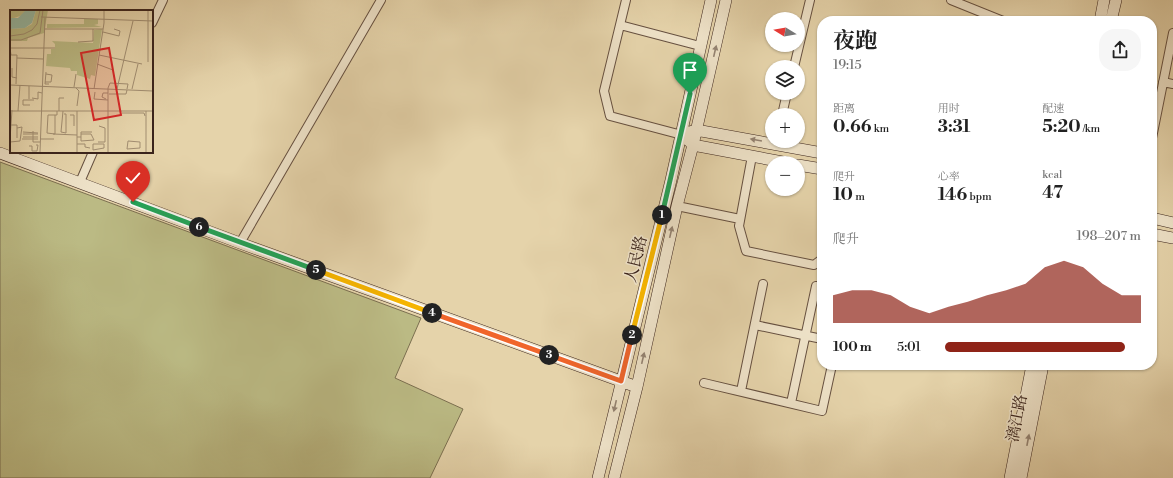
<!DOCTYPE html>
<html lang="zh">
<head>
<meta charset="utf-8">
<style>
  :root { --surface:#fff; --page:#f6f6f6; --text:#222; --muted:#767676; --accent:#8f2418 }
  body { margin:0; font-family:"Libre Bodoni","Noto Serif SC",serif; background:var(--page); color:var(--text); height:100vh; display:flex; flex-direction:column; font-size:15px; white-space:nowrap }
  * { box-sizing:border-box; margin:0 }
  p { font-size:13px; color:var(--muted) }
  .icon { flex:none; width:22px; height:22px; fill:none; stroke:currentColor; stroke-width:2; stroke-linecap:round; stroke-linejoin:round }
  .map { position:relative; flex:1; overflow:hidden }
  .side { position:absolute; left:817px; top:16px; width:340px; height:354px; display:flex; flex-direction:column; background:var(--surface); border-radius:16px; box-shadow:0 1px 3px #0004 }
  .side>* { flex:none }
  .needle { width:26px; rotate:281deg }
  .buttons { position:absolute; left:765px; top:12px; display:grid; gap:8px }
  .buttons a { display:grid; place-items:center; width:40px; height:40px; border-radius:50%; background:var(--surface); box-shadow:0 1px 3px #0004; font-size:20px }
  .pin { position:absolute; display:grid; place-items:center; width:34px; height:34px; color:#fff; margin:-41px -17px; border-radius:50% 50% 50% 0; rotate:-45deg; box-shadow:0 0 4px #0007 }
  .pin .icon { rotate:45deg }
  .km { position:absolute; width:20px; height:20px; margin:-10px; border-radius:50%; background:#222; color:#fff; font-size:11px; line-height:20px; text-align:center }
  .round { display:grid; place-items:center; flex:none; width:42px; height:42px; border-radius:16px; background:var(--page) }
  .overview { display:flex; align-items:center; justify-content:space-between; height:68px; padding:0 16px }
  h1 { font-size:22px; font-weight:700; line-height:30px }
  .stats { display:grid; grid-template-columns:repeat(3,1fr); gap:6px; height:68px; padding:4px 16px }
  .stats div { display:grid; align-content:center }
  .stats b { font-size:17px; font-weight:700 }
  .stats small { font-size:11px; font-weight:400 }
  .stats p { font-size:11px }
  .chart { height:112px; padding:8px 16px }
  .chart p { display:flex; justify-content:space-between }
  .chart svg { width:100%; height:72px; margin-top:4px; fill:var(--accent); opacity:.7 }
  ul { padding:0 16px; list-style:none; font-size:13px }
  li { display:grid; grid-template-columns:64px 48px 1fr; align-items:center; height:30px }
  li i { height:10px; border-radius:5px; background:var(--accent) }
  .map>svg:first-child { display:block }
</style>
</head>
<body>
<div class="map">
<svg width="1173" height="478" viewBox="0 0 1173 478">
  <rect width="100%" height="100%" fill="#e5d3aa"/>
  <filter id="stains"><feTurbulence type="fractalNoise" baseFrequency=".005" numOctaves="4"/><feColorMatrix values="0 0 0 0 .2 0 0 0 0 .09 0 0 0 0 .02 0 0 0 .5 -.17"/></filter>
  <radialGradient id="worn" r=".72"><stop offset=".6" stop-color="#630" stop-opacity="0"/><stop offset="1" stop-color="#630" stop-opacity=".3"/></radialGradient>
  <path fill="#bbba84" stroke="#7b6f50" d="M0 162 421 318 395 378 463 409 430 478H0Z"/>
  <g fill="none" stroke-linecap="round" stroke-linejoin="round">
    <defs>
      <path id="street" d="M626 0 604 91 610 116 682 135
        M951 0 1003 21
        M152 23 163 0
        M620 25 700 46
        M794 67 810 0
        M1163 82 1173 84
        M782 115 787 93
        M1152 138 1173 33
        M752 156 739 226 746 251 814 265 822 259
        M80 182 93 152
        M677 206 740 219
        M240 243 381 0
        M755 325 822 339
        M704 383 822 411 832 365
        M741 391 763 284
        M791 403 816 286"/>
      <path id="secondary" d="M1100 21 1104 0
        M1111 21 1116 0
        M690 132 696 130 822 153
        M688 140 693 145 788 163
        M0 153 240 243 637 387
        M798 165 822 169
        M1152 218 1173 223
        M1152 234 1173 238
        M598 478 671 180 711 0
        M614 478 637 387 677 206 693 145 726 0
        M1010 478 1032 365
        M1021 478 1043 365"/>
    </defs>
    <use href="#street" stroke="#665040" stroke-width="10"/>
    <use href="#secondary" stroke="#3b241c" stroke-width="12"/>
    <use href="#street" stroke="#eee2c8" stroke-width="8"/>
    <use href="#secondary" stroke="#eee2c8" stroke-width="11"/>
  </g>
  <defs><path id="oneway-solid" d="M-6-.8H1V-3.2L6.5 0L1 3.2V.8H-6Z"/></defs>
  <g fill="#948372">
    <use href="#oneway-solid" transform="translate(715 51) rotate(-77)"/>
    <use href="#oneway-solid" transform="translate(756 140) rotate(-170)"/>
    <use href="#oneway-solid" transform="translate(671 232) rotate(-77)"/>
    <use href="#oneway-solid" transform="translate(643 358) rotate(-77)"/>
    <use href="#oneway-solid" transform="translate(615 406) rotate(103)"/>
    <use href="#oneway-solid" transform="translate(1028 440) rotate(-79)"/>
  </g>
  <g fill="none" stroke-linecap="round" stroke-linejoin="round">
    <defs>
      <path id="split-1" d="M662 215 690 94"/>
      <path id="split-2" d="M632 335 662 215"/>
      <path id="split-3" d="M549 355 621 381 632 335"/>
      <path id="split-4" d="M432 313 549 355"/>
      <path id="split-5" d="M316 270 432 313"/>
      <path id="split-6" d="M199 227 316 270"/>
      <path id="split-7" d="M133 202 199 227"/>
    </defs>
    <use href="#split-1" stroke="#fff" stroke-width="8"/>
    <use href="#split-2" stroke="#fff" stroke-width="8"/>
    <use href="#split-3" stroke="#fff" stroke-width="8"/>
    <use href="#split-4" stroke="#fff" stroke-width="8"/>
    <use href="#split-5" stroke="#fff" stroke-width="8"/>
    <use href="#split-6" stroke="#fff" stroke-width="8"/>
    <use href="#split-7" stroke="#fff" stroke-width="8"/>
    <use href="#split-1" stroke="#22a559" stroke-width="5"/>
    <use href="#split-2" stroke="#f5b400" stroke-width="5"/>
    <use href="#split-3" stroke="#f0652b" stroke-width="5"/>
    <use href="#split-4" stroke="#f0652b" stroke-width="5"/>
    <use href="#split-5" stroke="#f5b400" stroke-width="5"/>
    <use href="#split-6" stroke="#22a559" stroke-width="5"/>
    <use href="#split-7" stroke="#22a559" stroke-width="5"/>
  </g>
  <g text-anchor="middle" stroke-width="3" stroke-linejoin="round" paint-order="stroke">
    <g font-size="16" fill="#3b241c" stroke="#eee2c8">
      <text transform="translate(635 259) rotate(-76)" y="6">人民路</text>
      <text transform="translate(1016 418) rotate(-79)" y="6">漓江路</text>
    </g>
  </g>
  <g transform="translate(10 10)">
    <rect width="143" height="143" fill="#e5d3aa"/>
    <path d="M0 0H16L13 5 4 8H0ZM26 0H38L34 23 18 28 17 31H0V19L15 18 22 14ZM74 9H88V14L84 15 92 17 37 18V14H74ZM92 19 85 66 81 65 80 69 67 65V61H61L60 58 36 56 37 44H41V39H45V34L42 31 83 33 84 20Z" fill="#bbba84"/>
    <path d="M16 0H26L22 13 15 18 0 19V8H8Z" fill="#97b9a4"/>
    <path fill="none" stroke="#a18d71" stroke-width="1" d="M138 0V52M31 7 143 11M35 19H93M93 22 109 26 110 21 104 19M0 26 14 24 22 20 27 14 30 0M0 30H11L30 23 33 0M68 32 83 31V19M0 45H7L6 74M1 45 0 38H45M89 45 132 54M7 48 33 49M87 54 103 60M2 58V67L7 68M36 62 35 74H39M35 72H41L42 65 36 64M0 75 143 81M64 77 66 64M66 78 69 81 67 96M98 78 100 73 118 74 117 79M84 79 94 13V0M107 79 123 11M122 79 128 54M85 82 84 89 98 90M99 84H116L117 80M22 88 28 89V82L32 83M19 89V76M96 89 92 87 93 83H98M20 95H13V90H24M0 101H143M8 101 10 75M49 101V88H54M53 101 51 122 56 123V104H54M112 103H134L135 106M45 105V124L37 123 38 105H47V101M60 105H64V116M0 115H7V128M23 121V132H30M13 122 28 123M13 124H28M43 124 67 125M71 124V122H82M13 127H28M67 127H71V131L84 130 81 124H71V127M0 129 2 100M12 129H28M31 129H44M118 131 130 132V138L117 139ZM0 132 10 131 12 117 7 118M88 132H95V118L89 116M67 134H75V137L80 138M83 134H94V138L83 140ZM19 136H22V141H27L28 135H26M30 142 35 8M67 143V101M98 143V78M136 143V101"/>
    <path fill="#d62828" fill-opacity="0.15" stroke="#d62828" stroke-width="2" d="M99 38 111 105 84 110 71 43Z"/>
    <rect width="143" height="143" fill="none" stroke="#3b241c" stroke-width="2"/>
  </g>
  <rect width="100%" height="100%" filter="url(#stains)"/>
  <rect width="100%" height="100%" fill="url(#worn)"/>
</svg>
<div class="buttons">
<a><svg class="needle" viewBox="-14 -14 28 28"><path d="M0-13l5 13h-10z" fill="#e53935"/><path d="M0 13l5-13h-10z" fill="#767676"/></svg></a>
<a><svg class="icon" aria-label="layers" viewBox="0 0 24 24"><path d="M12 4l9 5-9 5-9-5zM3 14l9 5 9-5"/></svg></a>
<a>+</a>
<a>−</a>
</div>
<div class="pin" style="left:690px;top:94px;background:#1e9e55"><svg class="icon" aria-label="arrive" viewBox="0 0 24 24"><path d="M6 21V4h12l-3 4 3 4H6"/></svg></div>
<div class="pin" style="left:133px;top:202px;background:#d93025"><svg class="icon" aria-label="check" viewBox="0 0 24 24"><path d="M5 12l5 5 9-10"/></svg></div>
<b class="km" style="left:662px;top:215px">1</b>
<b class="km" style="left:632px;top:335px">2</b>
<b class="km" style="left:549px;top:355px">3</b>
<b class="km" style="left:432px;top:313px">4</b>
<b class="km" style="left:316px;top:270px">5</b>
<b class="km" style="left:199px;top:227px">6</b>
<section class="side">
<div class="overview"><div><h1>夜跑</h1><p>19:15</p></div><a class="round"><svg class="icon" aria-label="share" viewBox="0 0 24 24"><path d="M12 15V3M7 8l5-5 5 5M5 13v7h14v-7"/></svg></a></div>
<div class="stats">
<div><p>距离</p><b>0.66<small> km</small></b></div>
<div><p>用时</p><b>3:31</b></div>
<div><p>配速</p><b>5:20<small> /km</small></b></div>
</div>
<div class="stats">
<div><p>爬升</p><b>10<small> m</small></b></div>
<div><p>心率</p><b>146<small> bpm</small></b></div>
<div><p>kcal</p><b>47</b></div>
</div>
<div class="chart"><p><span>爬升</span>198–207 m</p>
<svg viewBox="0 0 160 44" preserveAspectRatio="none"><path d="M0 44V27L10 24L20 24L30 27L40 34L50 38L60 34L70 31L80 27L90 24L100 20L110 10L120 6L130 10L140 20L150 27L160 27V44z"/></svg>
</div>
<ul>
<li><b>100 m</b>5:01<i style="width:92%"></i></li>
</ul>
</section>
</div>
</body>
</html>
